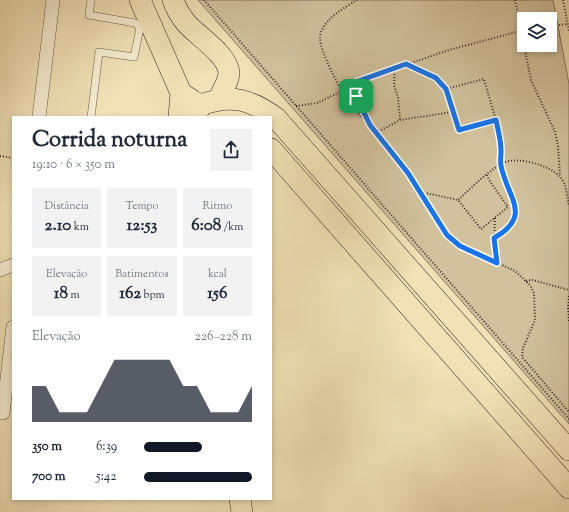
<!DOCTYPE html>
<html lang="pt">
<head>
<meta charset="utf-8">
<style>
  :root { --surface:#fff; --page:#f2f2f3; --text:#1f2937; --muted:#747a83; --accent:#111827 }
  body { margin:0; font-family:"Sorts Mill Goudy",serif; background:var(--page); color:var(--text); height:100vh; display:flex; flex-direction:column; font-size:15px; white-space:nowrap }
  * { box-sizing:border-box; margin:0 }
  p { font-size:13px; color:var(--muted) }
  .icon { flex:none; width:22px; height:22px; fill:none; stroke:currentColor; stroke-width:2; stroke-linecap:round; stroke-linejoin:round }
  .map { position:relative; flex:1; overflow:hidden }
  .side { position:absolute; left:12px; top:116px; width:260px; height:384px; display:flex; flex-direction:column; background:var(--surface); border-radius:0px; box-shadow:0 2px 6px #0003 }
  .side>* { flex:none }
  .tools { position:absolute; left:517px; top:12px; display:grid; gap:8px }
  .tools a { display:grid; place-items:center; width:40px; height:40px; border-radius:0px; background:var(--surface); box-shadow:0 2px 6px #0003; font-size:20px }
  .pin { position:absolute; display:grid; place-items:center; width:34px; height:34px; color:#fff; margin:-17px; border-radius:8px; box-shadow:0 2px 6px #0006 }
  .round { display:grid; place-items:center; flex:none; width:42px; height:42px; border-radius:0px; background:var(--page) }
  .headline { display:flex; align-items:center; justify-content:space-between; height:68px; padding:0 20px }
  h1 { font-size:22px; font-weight:700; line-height:30px }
  .figures { display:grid; grid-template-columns:repeat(3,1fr); gap:6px; height:68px; padding:4px 20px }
  .figures div { display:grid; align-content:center; border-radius:0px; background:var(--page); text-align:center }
  .figures b { font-size:17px; font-weight:700 }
  .figures small { font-size:11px; font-weight:400 }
  .figures p { font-size:11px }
  .chart { height:112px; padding:8px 20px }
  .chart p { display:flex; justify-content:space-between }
  .chart svg { width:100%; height:72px; margin-top:4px; fill:var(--accent); opacity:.7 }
  ul { padding:0 20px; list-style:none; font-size:13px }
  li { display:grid; grid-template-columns:64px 48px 1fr; align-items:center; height:30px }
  li i { height:10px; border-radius:5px; background:var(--accent) }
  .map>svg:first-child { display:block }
</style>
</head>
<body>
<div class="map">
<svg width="569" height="512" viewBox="0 0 569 512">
  <rect width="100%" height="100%" fill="#f0e1b6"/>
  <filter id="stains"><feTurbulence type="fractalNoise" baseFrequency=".005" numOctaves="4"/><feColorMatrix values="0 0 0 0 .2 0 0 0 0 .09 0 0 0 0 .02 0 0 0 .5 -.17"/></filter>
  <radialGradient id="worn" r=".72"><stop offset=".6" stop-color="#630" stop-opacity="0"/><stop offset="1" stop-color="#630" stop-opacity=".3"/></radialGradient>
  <path fill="#d1c29d" stroke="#867660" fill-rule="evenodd" d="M198 0H553L569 84V424ZM524 19H550V45H524Z"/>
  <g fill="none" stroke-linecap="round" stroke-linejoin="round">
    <defs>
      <path id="lane" d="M91 117 99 52 134 57 140 28 135 23 89 15 91 0"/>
      <path id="street" d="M39 117 53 0
        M0 270 13 265
        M3 413 13 327"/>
      <path id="primary" d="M140 0 181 93 193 101 201 105
        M173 0C176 9 181 17 187 24 199 37 228 55 229 73 229 81 222 91 219 99
        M179 117 181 93
        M195 117 201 105C232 94 250 99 276 118L569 450
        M271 149 569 488
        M240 499 242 512"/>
    </defs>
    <use href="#lane" stroke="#685847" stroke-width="8"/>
    <use href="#street" stroke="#685847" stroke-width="14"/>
    <use href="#primary" stroke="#3b2a22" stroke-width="22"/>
    <path stroke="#3b2a22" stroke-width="2" stroke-dasharray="1 2" stroke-linecap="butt" d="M204 0 569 419
      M357 0C344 8 322 20 320 37 319 51 343 95 352 107 357 112 362 117 367 122
      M515 0 531 80 555 132 558 146 560 176
      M563 0 569 31
      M550 26 568 24
      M524 30 449 50 350 84 370 125 408 173 447 235 460 246 515 271 530 285 534 293 535 320 523 348 522 357 569 412
      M407 65 436 78 446 89 484 79 500 134 502 149 501 164 516 210 513 223 510 228 494 238
      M395 68 394 85 398 97 400 120
      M446 89 452 112
      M296 106 317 103 342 91
      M376 133 400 120 452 112 459 130 496 120
      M0 156 13 158
      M487 175 489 180 508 207 481 229 458 200C470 189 489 170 503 163 517 156 550 165 560 177 567 184 567 197 569 206
      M421 192 458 200
      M495 218 494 243 497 263
      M526 281 532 280 569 290
      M569 296 568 308 569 321"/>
    <use href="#lane" stroke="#f5ecd0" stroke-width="7"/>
    <use href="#street" stroke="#f5ecd0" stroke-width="13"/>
    <use href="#primary" stroke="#f0e1b6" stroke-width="21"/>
  </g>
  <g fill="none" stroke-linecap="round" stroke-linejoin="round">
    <defs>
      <path id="route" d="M406 64 436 78 446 89 459 130 496 120C498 130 501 140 501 151 501 156 500 161 501 166 508 199 533 216 494 238L497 263 460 246 447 235 408 173 370 125 350 84Z"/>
    </defs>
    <use href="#route" stroke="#fff" stroke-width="8"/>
    <use href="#route" stroke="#1a73e8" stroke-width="5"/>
  </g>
  <rect width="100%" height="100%" filter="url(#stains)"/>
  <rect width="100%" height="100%" fill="url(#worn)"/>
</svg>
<div class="tools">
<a><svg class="icon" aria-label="layers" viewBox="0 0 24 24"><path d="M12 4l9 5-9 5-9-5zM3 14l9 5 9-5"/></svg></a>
</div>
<div class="pin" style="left:356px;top:96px;background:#1e9e55"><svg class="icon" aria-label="arrive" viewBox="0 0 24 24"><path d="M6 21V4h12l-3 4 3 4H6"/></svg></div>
<section class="side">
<div class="headline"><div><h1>Corrida noturna</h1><p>19:10 · 6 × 350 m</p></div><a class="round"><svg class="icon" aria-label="share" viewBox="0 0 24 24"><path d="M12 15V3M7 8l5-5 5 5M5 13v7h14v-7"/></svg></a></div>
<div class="figures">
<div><p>Distância</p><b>2.10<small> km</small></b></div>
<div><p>Tempo</p><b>12:53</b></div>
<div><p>Ritmo</p><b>6:08<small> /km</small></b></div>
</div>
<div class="figures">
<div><p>Elevação</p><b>18<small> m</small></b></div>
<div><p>Batimentos</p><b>162<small> bpm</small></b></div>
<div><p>kcal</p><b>156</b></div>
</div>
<div class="chart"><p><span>Elevação</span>226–228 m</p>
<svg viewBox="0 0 160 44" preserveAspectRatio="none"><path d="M0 44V22L10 22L20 38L30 38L40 38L50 22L60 6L70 6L80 6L90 6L100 6L110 22L120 22L130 38L140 38L150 38L160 22V44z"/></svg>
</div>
<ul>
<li><b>350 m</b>6:39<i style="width:54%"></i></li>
<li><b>700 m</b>5:42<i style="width:100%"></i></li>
</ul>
</section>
</div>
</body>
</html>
